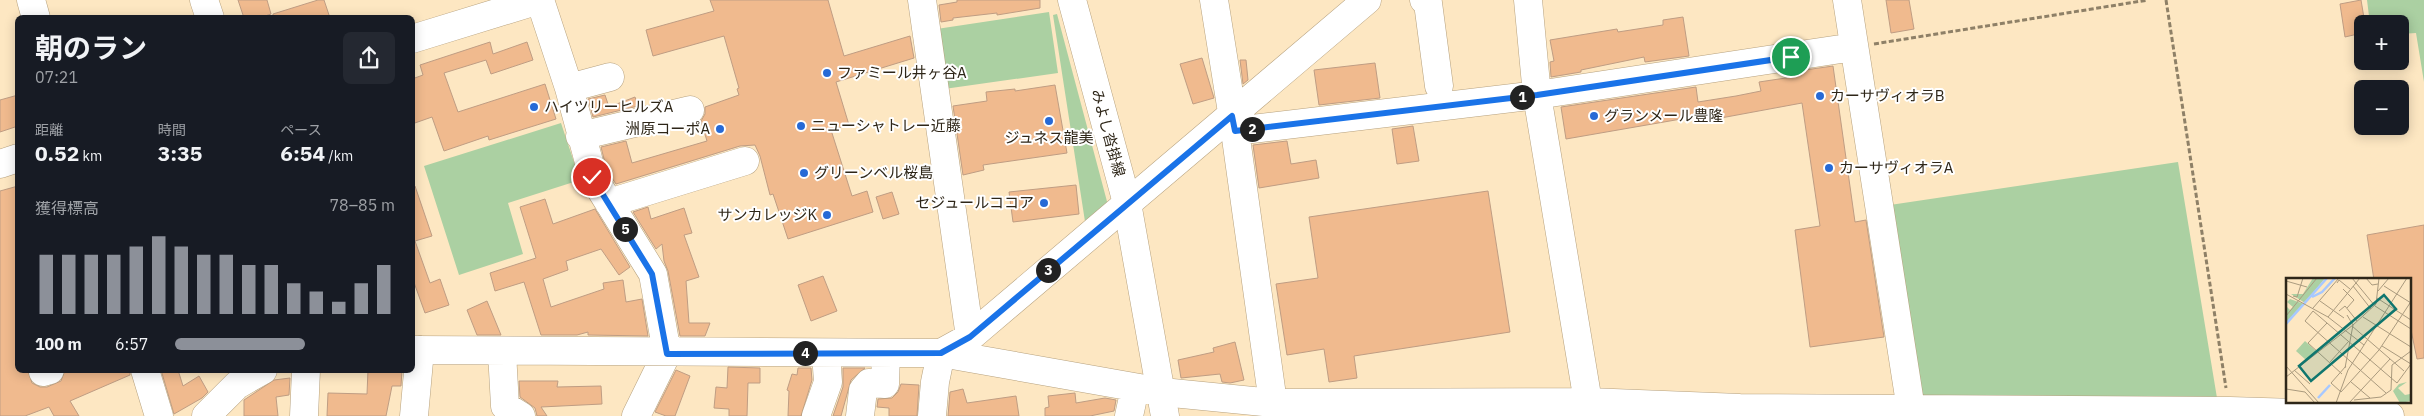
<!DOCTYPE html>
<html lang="ja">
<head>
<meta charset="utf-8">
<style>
  :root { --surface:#171b24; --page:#242831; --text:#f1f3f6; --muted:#9ea1a6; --accent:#8c9099 }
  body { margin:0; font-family:"IBM Plex Sans","Noto Sans JP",sans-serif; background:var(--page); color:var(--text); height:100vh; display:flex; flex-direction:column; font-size:19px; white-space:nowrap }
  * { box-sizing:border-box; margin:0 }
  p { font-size:16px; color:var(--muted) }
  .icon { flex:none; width:28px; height:28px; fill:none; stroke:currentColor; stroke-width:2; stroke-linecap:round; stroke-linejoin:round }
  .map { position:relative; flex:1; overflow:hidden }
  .sheet { position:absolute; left:15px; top:15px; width:400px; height:358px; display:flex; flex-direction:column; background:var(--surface); border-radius:8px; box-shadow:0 2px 12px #0003 }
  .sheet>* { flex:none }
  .controls { position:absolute; left:2354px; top:15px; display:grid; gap:10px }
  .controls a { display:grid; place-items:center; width:55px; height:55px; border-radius:8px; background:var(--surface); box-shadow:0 2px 12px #0003; font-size:25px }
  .pin { position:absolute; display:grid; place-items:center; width:42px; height:42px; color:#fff; margin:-21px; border:2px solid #fff; border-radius:50%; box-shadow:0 1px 5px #0007 }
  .km { position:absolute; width:25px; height:25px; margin:-12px; border-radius:50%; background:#222; color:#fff; font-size:14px; line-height:25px; text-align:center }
  .round { display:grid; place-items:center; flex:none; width:52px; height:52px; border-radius:8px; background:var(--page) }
  .overview { display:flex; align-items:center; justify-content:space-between; height:85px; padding:0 20px }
  h1 { font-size:28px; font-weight:700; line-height:38px }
  .metrics { display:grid; grid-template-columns:repeat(3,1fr); gap:8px; height:85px; padding:5px 20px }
  .metrics div { display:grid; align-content:center }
  .metrics b { font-size:21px; font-weight:700 }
  .metrics small { font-size:14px; font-weight:400 }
  .metrics p { font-size:14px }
  .chart { height:140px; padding:10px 20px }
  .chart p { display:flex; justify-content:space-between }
  .chart svg { width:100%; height:90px; margin-top:5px; stroke:var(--accent); stroke-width:6 }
  ul { padding:0 20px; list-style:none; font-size:16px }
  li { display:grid; grid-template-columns:80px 60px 1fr; align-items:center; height:38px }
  li i { height:12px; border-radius:6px; background:var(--accent) }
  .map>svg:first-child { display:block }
</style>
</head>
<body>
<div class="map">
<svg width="2424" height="416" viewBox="0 0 2424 416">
  <rect width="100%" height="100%" fill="#fde7c2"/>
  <path fill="#abd0a2" d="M2367 0H2424V82L2416 33 2400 34V24H2370Z
    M1049 12 1058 73 937 90 930 30Z
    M1057 14 1109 209 1086 228 1053 15Z
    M561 123 580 180 508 203 523 254 459 275 424 166Z
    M2178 162 2217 398 1922 397 1890 205Z"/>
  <path fill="#f0ba8e" stroke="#bf9d83" d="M238 0H267L271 14 259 18H244Z
    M318 0H324L330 18H273V14Z
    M710 0H828L844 56 910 36 914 58 836 82 849 125 831 130 852 196 867 191 873 212 788 239 773 194 770 195 760 156 755 145 740 146 616 184 607 171 601 147 626 141 632 163 707 141 701 121 705 114V107L739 95 737 89 739 88 724 36 653 56 646 30 714 11Z
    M957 0H1040V8L997 15V13L953 18V20L941 22 939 5 957 2Z
    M1886 0H1909L1914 29 1891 33Z
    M2361 0 2365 24H2362V33L2345 37 2340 4Z
    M1683 17 1689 56 1645 62 1644 57 1581 70V72L1551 77 1550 62 1554 61 1550 40 1617 29 1618 32 1663 25V20Z
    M490 42 493 54 527 42 533 60 491 74 486 60 444 73 458 112 545 84 556 119 489 140 488 136 444 151 432 117 412 124V79L423 75 420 65Z
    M1202 58 1214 98 1193 104 1180 64Z
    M1240 60H1246L1248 80 1243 84Z
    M1375 63 1380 98 1319 105 1314 70Z
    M1833 66 1855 222 1866 220 1884 337 1810 347 1795 230 1820 226 1802 103 1710 120V114L1566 139 1561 107 1696 87 1698 102 1736 96 1761 91 1759 82 1799 76 1798 71Z
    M1055 85 1067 153 983 165 984 170 963 175 953 106 987 101 986 92 1015 89V91Z
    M18 95V126L0 132V100Z
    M605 95 609 107 635 97 638 106 593 117 588 99Z
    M1413 126 1419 161 1397 164 1392 129Z
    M1287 141 1291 164 1316 160 1319 178 1259 188 1253 145Z
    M1076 185 1079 214 1013 222 1009 192Z
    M18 186V370H28L32 383 40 387H47L61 381 65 370H130V375L70 401 79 416H54L49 407 25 416H0V191Z
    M412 186H415L432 236 415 241 430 283 440 279 449 305 425 313 412 277Z
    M1488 191 1510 332 1354 356 1357 378 1329 382 1324 349 1287 355 1276 284 1318 278 1309 217Z
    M892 192 899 214 883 219 876 197Z
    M545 199 553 224 595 209 630 267 619 275 601 249 566 261 568 270 543 279 551 307 604 289 603 283 623 280 626 302 642 299 648 336 588 335V332L577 335H541L524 282 495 291 490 273 536 258 520 207Z
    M648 207 651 219 684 208 692 233 684 235 699 277 686 281 689 323H710L705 336H680L668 271 664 261 662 244 656 249 633 212Z
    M2424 225V358L2417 359 2410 325V280H2374L2367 235Z
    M823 276 837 311 811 321 798 285Z
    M487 301 501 335H477L467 310Z
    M1235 342 1244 380 1230 383 1222 382 1220 374 1181 378 1178 360 1214 352 1213 348Z
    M728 367 760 368V383H748L747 416H729V409L714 408 716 387 727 388Z
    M798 368H811L812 380 801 416H788L789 391 787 390 792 374 797 375Z
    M843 368H865L851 380 841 416H833L843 387Z
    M161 370H178L183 386 199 376 208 392 202 398 174 414Z
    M368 370H402L401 386H392L386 416H327L328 393 367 394Z
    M676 370 690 376 675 416H666L655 412Z
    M290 378 289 395 276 397 278 416H244V400L274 380Z
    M519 381H558L557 387 601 386 602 404 541 407 547 416H537L535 408 520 397Z
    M901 384 919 385 917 416H889V408L877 407 878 399 892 398 898 392Z
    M963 389 967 403 1016 396 1019 416H948L950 392Z
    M1075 393 1076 403 1105 398 1116 400 1114 411 1090 416H1045V408L1049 407 1048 396Z"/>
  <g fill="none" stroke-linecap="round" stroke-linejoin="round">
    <defs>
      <path id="minor" d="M31 0 36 18
        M204 0 210 18
        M540 0 569 88 593 177 653 274 667 353 636 416
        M922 0 970 337
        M1214 0 1235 131 1273 403 1284 415
        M1424 0 1428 3 1439 86
        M1528 0 1537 95 1588 402 1595 416
        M1847 0 1912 416
        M569 88 610 77
        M1235 131 1537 95 1854 47
        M580 136 690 110
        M609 203 745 161
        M412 350 941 353 970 337 1367 0
        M502 352 505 406 521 416
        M145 370 159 416
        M43 372 50 370
        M206 416 237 385 263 370
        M304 416 306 370
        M414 416 420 350
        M816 416 828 382 826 353
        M860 416 863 390 869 383 885 384 886 354
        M932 416 935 382 941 353 1162 392 1273 403 1588 402 1740 408 2230 411 2390 416
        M1129 416 1135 388"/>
      <path id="major" d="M1072 0 1127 203 1165 416
        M412 39 539 0
        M0 164 18 158"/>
    </defs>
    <use href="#minor" stroke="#b6a17e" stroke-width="29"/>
    <use href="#major" stroke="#b6a17e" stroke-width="29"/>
    <path stroke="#8e8067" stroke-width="3" stroke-dasharray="5 2.5" stroke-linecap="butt" d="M2166 0 2226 388
      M1874 44 2148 0"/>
    <use href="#minor" stroke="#fff" stroke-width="28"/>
    <use href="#major" stroke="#fff" stroke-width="28"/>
  </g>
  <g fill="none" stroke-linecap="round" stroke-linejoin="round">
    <defs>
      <path id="route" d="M592 177 652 274 667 354 941 353 970 337 1232 116 1235 131 1537 95 1791 57"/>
    </defs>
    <use href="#route" stroke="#fff" stroke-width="10"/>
    <use href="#route" stroke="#1a73e8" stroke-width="6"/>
  </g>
  <g fill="#276ad6" stroke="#fff" stroke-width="2">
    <circle cx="827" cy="73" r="5"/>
    <circle cx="1820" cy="96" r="5"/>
    <circle cx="534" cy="107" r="5"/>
    <circle cx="1594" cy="116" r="5"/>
    <circle cx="1049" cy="121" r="5"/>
    <circle cx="801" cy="126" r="5"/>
    <circle cx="720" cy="129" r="5"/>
    <circle cx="1829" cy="168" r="5"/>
    <circle cx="804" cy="173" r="5"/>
    <circle cx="1044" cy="203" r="5"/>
    <circle cx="827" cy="215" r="5"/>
  </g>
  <g text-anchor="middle" stroke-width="4" stroke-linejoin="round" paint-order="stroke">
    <g font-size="15" fill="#2e2618" stroke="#fff" text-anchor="start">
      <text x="837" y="78">ファミール井ヶ谷A</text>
      <text x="1830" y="101">カーサヴィオラB</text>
      <text x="544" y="112">ハイツリーヒルズA</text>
      <text x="1604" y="121">グランメール豊隆</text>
      <text x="811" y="131">ニューシャトレー近藤</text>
      <text x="710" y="134" text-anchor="end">洲原コーポA</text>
      <text x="1049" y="143" text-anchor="middle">ジュネス龍美</text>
      <text x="1839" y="173">カーサヴィオラA</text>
      <text x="814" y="178">グリーンベル桜島</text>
      <text x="1034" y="208" text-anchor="end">セジュールココア</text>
      <text x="817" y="220" text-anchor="end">サンカレッジK</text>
    </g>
    <g font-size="15" fill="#2e2618" stroke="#fff">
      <text transform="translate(1108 133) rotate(75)" y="5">みよし沓掛線</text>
    </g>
  </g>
  <g transform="translate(2286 278)">
    <rect width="125" height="125" fill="#fde7c2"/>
    <path d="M27 0H39L19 25 5 16H17ZM4 21 18 26 0 45V28L4 32 7 29 1 24ZM19 63 30 73 20 82 10 73ZM121 104 112 110 119 117 124 116 125 123 114 125 107 113 113 106Z" fill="#abd0a2"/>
    <path fill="none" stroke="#a7c8ff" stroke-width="2.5" d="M26 19 36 14 49 0M0 46 41 0M32 120 44 107"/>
    <path fill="none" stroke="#aa9a7e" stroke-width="1" d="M66 0 89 28M80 0 86 7 92 6M0 3 21 9M51 5 53 2 64 11M67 8 85 31M98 8 125 25M57 11 68 22 61 30M92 13 103 0M0 16 42 39 78 67M7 18 11 19 17 0M91 20 125 42M34 23 58 40M89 28 125 51M27 30 53 0M53 33 59 28 71 43M0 38 31 0M42 39 74 0M77 39 125 69M41 45 22 65 56 96M66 48 118 93M96 68 125 86M44 84 63 63M0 88 33 125M60 88 45 105 55 114 93 72 124 25M59 90 67 47 90 26 93 0M8 92 24 106M0 99 67 47 61 37M65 104 84 120M0 111 19 114 29 125M100 115 19 43 27 33 111 105 125 86M95 119 105 112 106 87 125 73M68 122 95 119M50 125 62 92 121 0M63 125 104 81"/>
    <path fill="#0f766e" fill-opacity="0.15" stroke="#0f766e" stroke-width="2.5" d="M98 17 110 31 25 103 13 88Z"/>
    <rect width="125" height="125" fill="none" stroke="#2e2618" stroke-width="2.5"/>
  </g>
</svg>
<div class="controls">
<a>+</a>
<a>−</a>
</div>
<div class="pin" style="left:1791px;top:57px;background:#1e9e55"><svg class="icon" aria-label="arrive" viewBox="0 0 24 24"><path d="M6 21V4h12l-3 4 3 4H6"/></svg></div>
<div class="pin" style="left:592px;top:177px;background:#d93025"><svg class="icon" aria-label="check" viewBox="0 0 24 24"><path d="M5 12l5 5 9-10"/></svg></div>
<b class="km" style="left:1522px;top:97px">1</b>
<b class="km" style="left:1252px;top:129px">2</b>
<b class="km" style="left:1048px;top:270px">3</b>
<b class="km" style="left:805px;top:353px">4</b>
<b class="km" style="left:625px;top:229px">5</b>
<section class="sheet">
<div class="overview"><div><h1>朝のラン</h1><p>07:21</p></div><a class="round"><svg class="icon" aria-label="share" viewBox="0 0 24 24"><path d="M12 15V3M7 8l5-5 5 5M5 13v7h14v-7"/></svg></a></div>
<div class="metrics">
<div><p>距離</p><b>0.52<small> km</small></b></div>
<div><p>時間</p><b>3:35</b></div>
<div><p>ペース</p><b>6:54<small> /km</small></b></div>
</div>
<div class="chart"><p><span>獲得標高</span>78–85 m</p>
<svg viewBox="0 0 160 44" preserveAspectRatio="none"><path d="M5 44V15M15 44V15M25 44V15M35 44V15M45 44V11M55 44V6M65 44V11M75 44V15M85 44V15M95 44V20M105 44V20M115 44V29M125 44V33M135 44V38M145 44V29M155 44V20"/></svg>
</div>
<ul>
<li><b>100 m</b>6:57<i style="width:59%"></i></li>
</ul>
</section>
</div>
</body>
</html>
